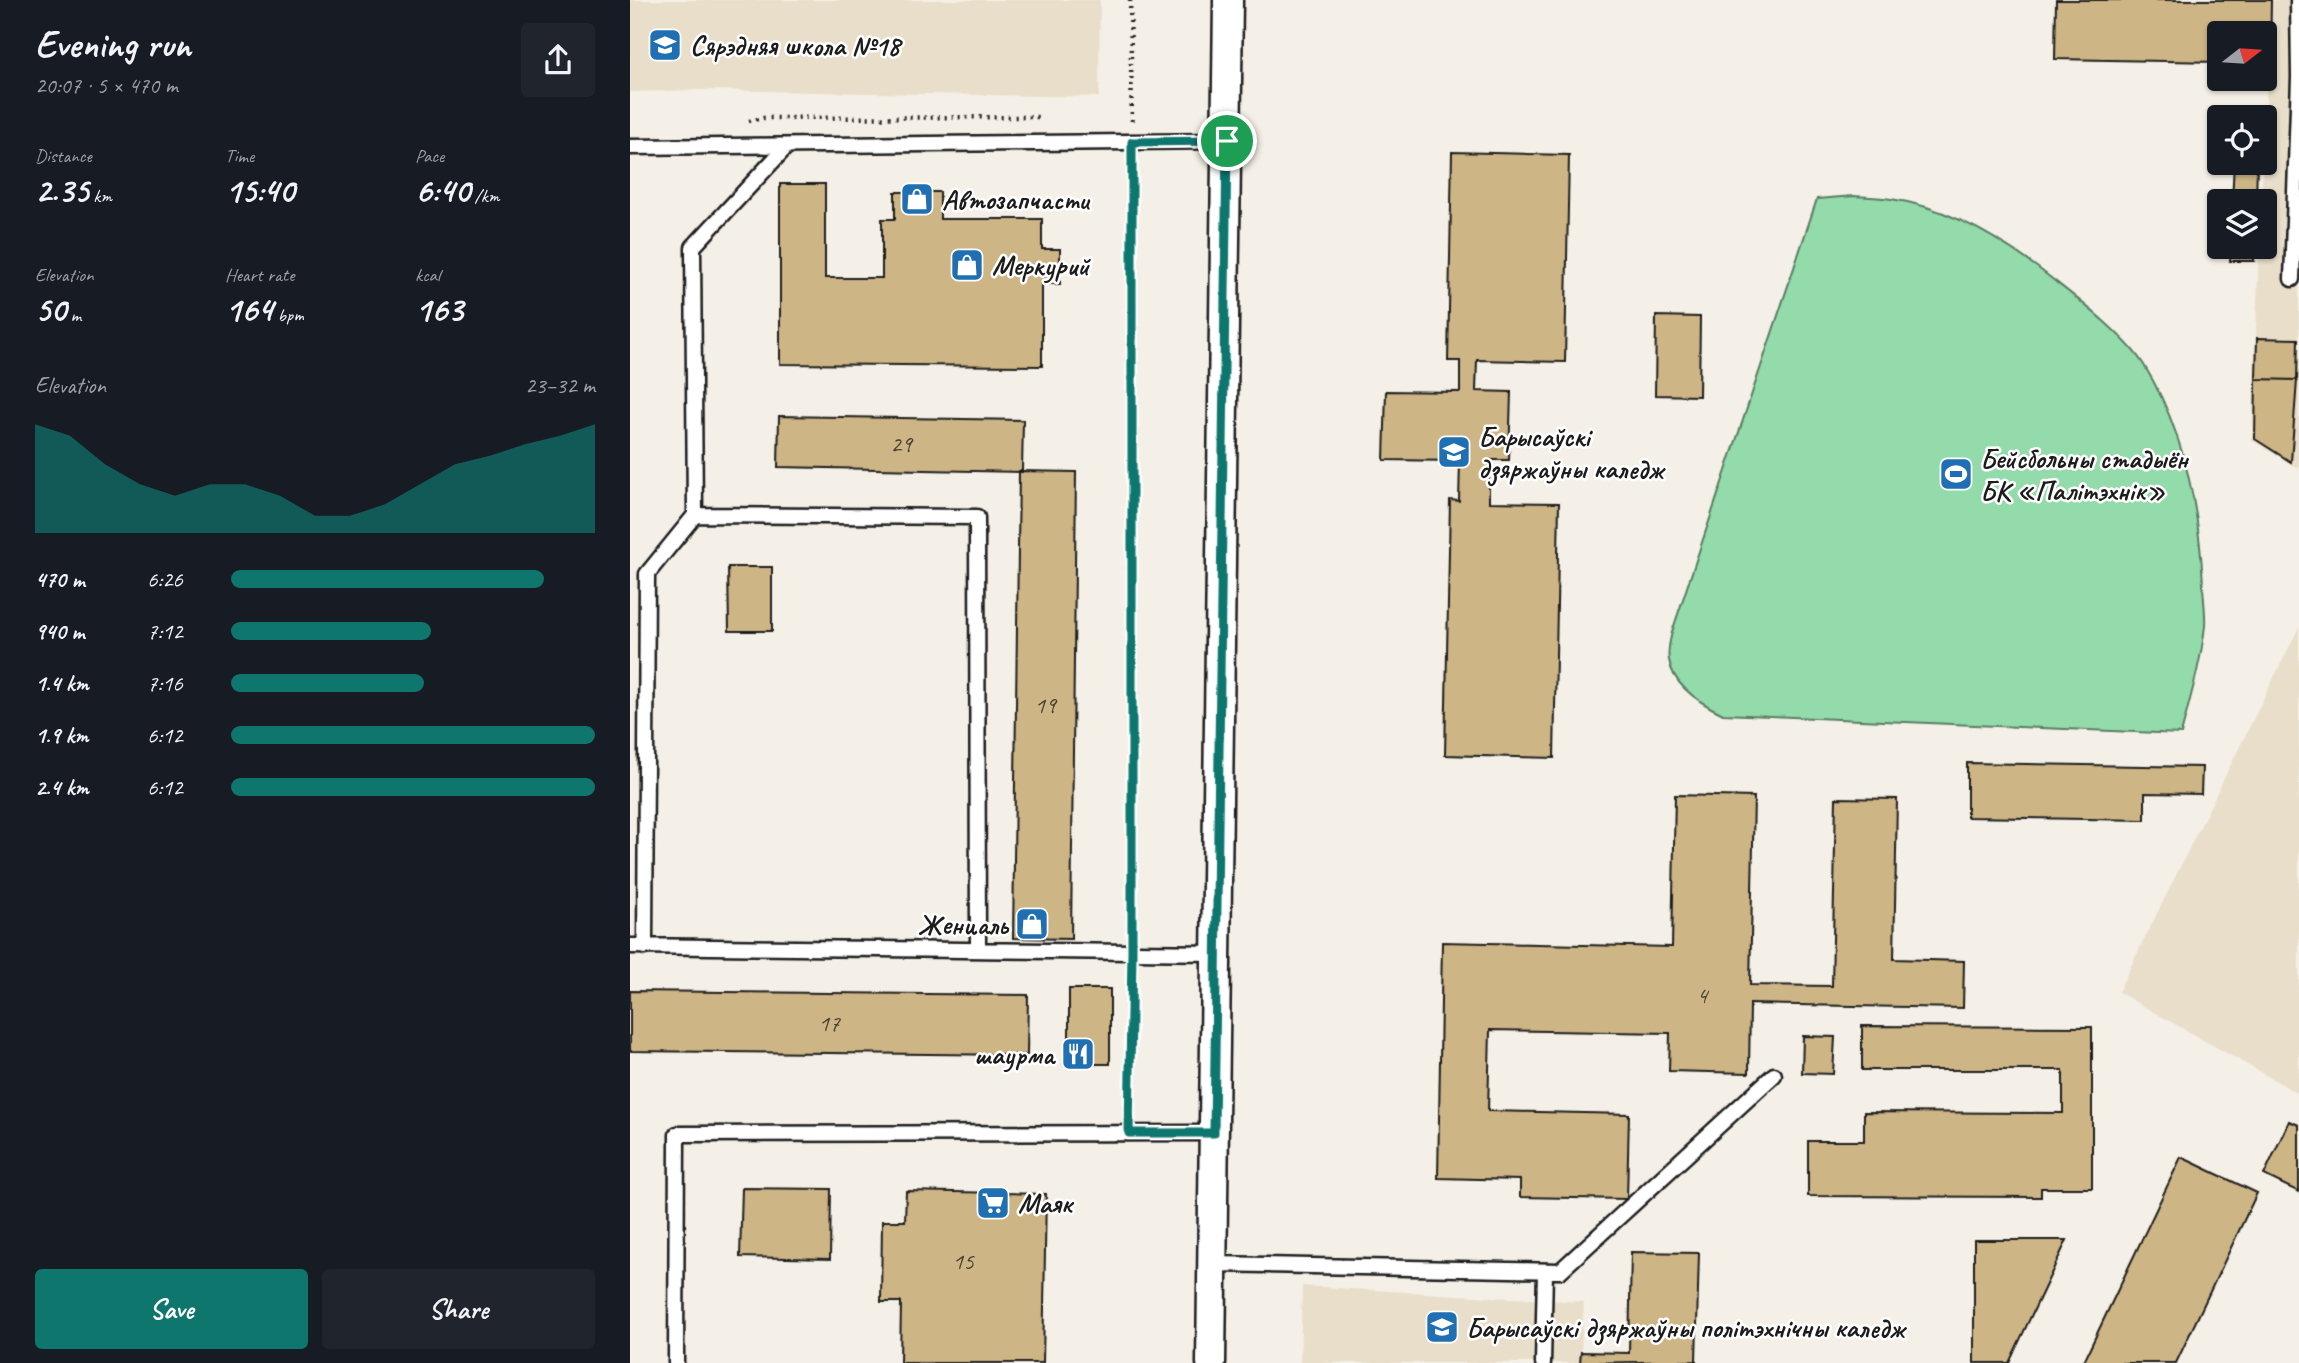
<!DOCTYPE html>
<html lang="en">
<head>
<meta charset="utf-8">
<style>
  :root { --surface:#171b24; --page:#20242c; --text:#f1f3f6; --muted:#9ea1a6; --accent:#0f766e }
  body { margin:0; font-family:Caveat,sans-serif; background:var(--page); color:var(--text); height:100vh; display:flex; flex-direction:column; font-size:26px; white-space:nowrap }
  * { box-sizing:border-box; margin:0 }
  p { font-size:23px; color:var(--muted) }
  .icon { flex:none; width:38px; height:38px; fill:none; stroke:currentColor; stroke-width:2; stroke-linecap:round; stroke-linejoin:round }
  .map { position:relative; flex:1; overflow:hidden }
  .details { display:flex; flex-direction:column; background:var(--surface); width:630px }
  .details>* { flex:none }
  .needle { width:46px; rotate:73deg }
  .fabs { position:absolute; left:1577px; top:21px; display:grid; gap:14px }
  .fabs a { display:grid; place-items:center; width:70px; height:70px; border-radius:7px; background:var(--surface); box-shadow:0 2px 5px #0004; font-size:35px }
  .pin { position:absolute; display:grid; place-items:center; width:60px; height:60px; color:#fff; margin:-30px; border:4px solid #fff; border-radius:50%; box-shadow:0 2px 7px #0007 }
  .round { display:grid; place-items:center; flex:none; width:74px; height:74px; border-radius:7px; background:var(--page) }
  .head { display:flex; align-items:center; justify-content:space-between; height:119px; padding:0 35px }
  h1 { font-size:38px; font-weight:700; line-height:52px }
  .stats { display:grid; grid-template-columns:repeat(3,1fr); gap:10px; height:119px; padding:7px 35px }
  .stats div { display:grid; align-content:center }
  .stats b { font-size:35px; font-weight:700 }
  .stats small { font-size:19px; font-weight:400 }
  .stats p { font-size:19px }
  .chart { height:196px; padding:14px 35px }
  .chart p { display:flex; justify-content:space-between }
  .chart svg { width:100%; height:126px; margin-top:7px; fill:var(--accent); opacity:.7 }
  .cta { display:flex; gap:14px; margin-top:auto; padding:14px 35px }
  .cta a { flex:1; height:80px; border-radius:7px; background:var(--accent); color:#fff; font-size:28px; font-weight:700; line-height:80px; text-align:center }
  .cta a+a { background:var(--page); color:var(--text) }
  ul { padding:0 35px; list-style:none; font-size:23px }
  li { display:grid; grid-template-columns:112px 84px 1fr; align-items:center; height:52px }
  li i { height:18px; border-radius:9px; background:var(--accent) }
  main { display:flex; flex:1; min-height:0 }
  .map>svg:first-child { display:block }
</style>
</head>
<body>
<main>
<section class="details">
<div class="head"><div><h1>Evening run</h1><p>20:07 · 5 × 470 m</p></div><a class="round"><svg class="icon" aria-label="share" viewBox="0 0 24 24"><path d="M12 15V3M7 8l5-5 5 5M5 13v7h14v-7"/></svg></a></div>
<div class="stats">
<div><p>Distance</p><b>2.35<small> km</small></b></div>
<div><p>Time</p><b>15:40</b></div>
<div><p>Pace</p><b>6:40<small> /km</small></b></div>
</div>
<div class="stats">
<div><p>Elevation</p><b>50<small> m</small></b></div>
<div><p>Heart rate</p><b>164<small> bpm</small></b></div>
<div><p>kcal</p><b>163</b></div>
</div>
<div class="chart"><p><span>Elevation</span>23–32 m</p>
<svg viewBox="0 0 160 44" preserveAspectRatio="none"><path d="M0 44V6L10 10L20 20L30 27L40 31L50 27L60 27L70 31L80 38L90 38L100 34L110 27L120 20L130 17L140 13L150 10L160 6V44z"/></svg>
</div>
<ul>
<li><b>470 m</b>6:26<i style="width:86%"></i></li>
<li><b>940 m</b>7:12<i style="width:55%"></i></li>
<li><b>1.4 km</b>7:16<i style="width:53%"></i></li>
<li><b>1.9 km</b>6:12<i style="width:100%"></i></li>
<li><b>2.4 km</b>6:12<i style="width:100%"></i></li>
</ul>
<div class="cta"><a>Save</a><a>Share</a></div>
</section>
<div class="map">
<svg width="1669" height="1363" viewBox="0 0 1669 1363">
  <rect width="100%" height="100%" fill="#f5f0e7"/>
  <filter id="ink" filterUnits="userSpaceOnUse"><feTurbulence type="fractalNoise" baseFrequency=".0143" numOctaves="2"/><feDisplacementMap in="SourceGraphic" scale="14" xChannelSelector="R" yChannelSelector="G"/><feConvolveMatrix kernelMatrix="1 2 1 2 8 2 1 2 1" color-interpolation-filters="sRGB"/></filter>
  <g filter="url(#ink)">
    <path fill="#e9deca" d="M0 0H470L469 97 70 90 0 92Z
      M1639 0H1669V469L1622 440 1629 247H1634V201H1631L1633 163H1634Z
      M1669 627V1094L1488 992Z
      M672 1286 954 1302 951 1352 1059 1363H670Z"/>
    <path fill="#93dbaa" stroke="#587c63" stroke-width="2" d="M1224 196C1236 197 1248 197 1261 199 1319 207 1376 242 1421 278 1449 300 1495 335 1514 365 1554 430 1569 508 1573 583 1573 597 1576 612 1575 626 1571 662 1560 699 1551 734L1093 714C1072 704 1043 686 1039 660 1037 651 1040 641 1042 632L1187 199Z"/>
    <path fill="#ceb585" stroke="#1c1c1c" stroke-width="2" d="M1426 0H1641L1640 63H1634V33H1589V62L1425 59Z
      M822 152 939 155 935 362 847 360 846 391 881 392 879 460H859V502L929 503 924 758 815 755 820 500 829 501 830 461 754 460 756 391 830 392V361H818Z
      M1604 163H1627L1626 201H1602Z
      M150 184H195V278H252V219H265V192H310V219H412V249H430V284H412V366L150 364Z
      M1601 247H1625L1624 261H1600Z
      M1026 316 1070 317 1069 396 1025 395Z
      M1627 338 1668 339 1667 380 1626 379Z
      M1626 379 1667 380 1661 462 1625 439Z
      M149 416 393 420 392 472 148 467Z
      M389 471 446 472 441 939 383 938Z
      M98 567H142V631H99Z
      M1337 763 1572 767 1571 794 1515 793V820L1337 817Z
      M1045 795 1124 797 1120 985 1202 986 1206 798 1267 799 1264 959 1334 961 1333 1008 1120 1004 1119 1073 1039 1071 1040 1033 860 1030 858 1111 999 1114 997 1199 890 1197V1180L808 1178 812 942 1042 947Z
      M439 989H480V1064H439Z
      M0 991 398 995 397 1055 0 1051Z
      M1232 1026 1462 1027V1188H1411V1197L1178 1196V1141H1234V1112L1433 1113V1070H1232Z
      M1173 1036 1205 1037 1203 1074 1172 1073Z
      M1659 1121 1669 1125V1192L1634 1175Z
      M1551 1157 1627 1193 1546 1363H1453Z
      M112 1188 201 1189 200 1259 110 1257Z
      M276 1191 416 1194 413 1363H270L271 1302H251L252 1221H275Z
      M1344 1240H1437L1379 1363H1344Z
      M1001 1252 1069 1253 1066 1361 950 1363 951 1352 999 1353Z"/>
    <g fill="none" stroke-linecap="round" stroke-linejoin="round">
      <defs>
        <path id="service" d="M0 147 597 141
          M156 147 63 247 65 515 347 517 348 950
          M1662 279 1669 77 1668 0
          M0 946 586 953
          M15 947 17 574 65 515
          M582 1264 930 1271 1144 1075
          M46 1363 47 1134 584 1133
          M913 1363 915 1271"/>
        <path id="minor" d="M581 1363 598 0"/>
      </defs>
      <use href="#service" stroke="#1c1c1c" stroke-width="19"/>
      <use href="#minor" stroke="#1c1c1c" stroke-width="33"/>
      <path stroke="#1c1c1c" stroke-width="4.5" stroke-dasharray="2 5" stroke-linecap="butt" d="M500 0 502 121
        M119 121 133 118 410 117
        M502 930V165
        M500 1112 502 973"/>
      <use href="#service" stroke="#fff" stroke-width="14"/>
      <use href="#minor" stroke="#fff" stroke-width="28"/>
    </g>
  </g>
  <g fill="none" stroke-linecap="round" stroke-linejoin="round" filter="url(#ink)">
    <defs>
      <path id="route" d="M597 141 584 1133H499L502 952V142Z"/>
    </defs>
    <use href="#route" stroke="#fff" stroke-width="14"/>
    <use href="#route" stroke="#0f766e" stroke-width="9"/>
  </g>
  <defs>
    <symbol id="school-square" viewBox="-11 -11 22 22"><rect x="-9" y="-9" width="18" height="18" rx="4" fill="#1f6fb2" stroke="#fff"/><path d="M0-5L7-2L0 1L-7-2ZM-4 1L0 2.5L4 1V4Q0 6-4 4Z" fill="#fff"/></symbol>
    <symbol id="shop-square" viewBox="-11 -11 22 22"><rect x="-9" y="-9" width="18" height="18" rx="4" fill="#1f6fb2" stroke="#fff"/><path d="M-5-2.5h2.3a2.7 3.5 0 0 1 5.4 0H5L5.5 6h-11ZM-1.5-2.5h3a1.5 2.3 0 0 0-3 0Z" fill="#fff"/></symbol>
    <symbol id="university-square" viewBox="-11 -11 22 22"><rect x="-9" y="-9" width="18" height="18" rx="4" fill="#1f6fb2" stroke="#fff"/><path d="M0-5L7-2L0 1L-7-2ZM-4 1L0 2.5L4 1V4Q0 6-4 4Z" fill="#fff"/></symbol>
    <symbol id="stadium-square" viewBox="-11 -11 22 22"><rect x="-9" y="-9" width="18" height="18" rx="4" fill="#1f6fb2" stroke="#fff"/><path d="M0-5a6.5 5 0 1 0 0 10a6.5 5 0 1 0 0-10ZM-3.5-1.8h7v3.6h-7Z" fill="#fff"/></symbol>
    <symbol id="restaurant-square" viewBox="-11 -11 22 22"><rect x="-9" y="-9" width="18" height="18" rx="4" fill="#1f6fb2" stroke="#fff"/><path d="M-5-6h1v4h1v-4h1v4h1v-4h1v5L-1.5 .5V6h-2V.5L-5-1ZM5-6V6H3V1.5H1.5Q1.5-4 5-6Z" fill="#fff"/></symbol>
    <symbol id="supermarket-square" viewBox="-11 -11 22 22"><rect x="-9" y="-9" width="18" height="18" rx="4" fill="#1f6fb2" stroke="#fff"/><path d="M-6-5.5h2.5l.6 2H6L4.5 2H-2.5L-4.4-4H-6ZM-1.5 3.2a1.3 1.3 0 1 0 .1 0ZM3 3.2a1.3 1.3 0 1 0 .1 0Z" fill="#fff"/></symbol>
  </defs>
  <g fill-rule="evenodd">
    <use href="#school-square" x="16" y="26" width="38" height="38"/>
    <use href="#shop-square" x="268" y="180" width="38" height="38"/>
    <use href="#shop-square" x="318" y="246" width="38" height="38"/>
    <use href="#university-square" x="805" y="433" width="38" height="38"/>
    <use href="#stadium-square" x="1307" y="455" width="38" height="38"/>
    <use href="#shop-square" x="383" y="905" width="38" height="38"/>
    <use href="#restaurant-square" x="429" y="1035" width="38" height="38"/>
    <use href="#supermarket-square" x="344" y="1184" width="38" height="38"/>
    <use href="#university-square" x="793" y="1308" width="38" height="38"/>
  </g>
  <g text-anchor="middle" stroke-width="5" stroke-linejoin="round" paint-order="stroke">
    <g font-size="24" fill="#484236">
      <text x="271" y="452">29</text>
      <text x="415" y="713">19</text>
      <text x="1072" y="1003">4</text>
      <text x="199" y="1031">17</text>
      <text x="333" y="1269">15</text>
    </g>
    <g font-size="28" font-weight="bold" fill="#1c1c1c" stroke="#fff" text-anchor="start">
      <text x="60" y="55">Сярэдняя школа №18</text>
      <text x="312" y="209">Автозапчасти</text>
      <text x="362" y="275">Меркурий</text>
      <text x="848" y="446">Барысаўскі<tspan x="848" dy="32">дзяржаўны каледж</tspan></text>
      <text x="1350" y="468">Бейсбольны стадыён<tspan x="1350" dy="32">БК «Палітэхнік»</tspan></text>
      <text x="378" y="934" text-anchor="end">Жениаль</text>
      <text x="424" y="1064" text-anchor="end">шаурма</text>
      <text x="388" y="1213">Маяк</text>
      <text x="836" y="1337">Барысаўскі дзяржаўны політэхнічны каледж</text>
    </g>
  </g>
</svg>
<div class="fabs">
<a><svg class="needle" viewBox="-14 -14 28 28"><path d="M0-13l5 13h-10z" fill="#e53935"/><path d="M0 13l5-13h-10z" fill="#9ea1a6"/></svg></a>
<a><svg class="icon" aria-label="locate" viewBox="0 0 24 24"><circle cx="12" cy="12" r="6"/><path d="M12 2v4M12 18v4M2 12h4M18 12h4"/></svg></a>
<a><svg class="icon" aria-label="layers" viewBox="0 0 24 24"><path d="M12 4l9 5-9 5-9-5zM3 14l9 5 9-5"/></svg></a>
</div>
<div class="pin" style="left:597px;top:141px;background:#1e9e55"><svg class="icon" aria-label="arrive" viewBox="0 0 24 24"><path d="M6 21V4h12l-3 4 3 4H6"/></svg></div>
</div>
</main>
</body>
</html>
